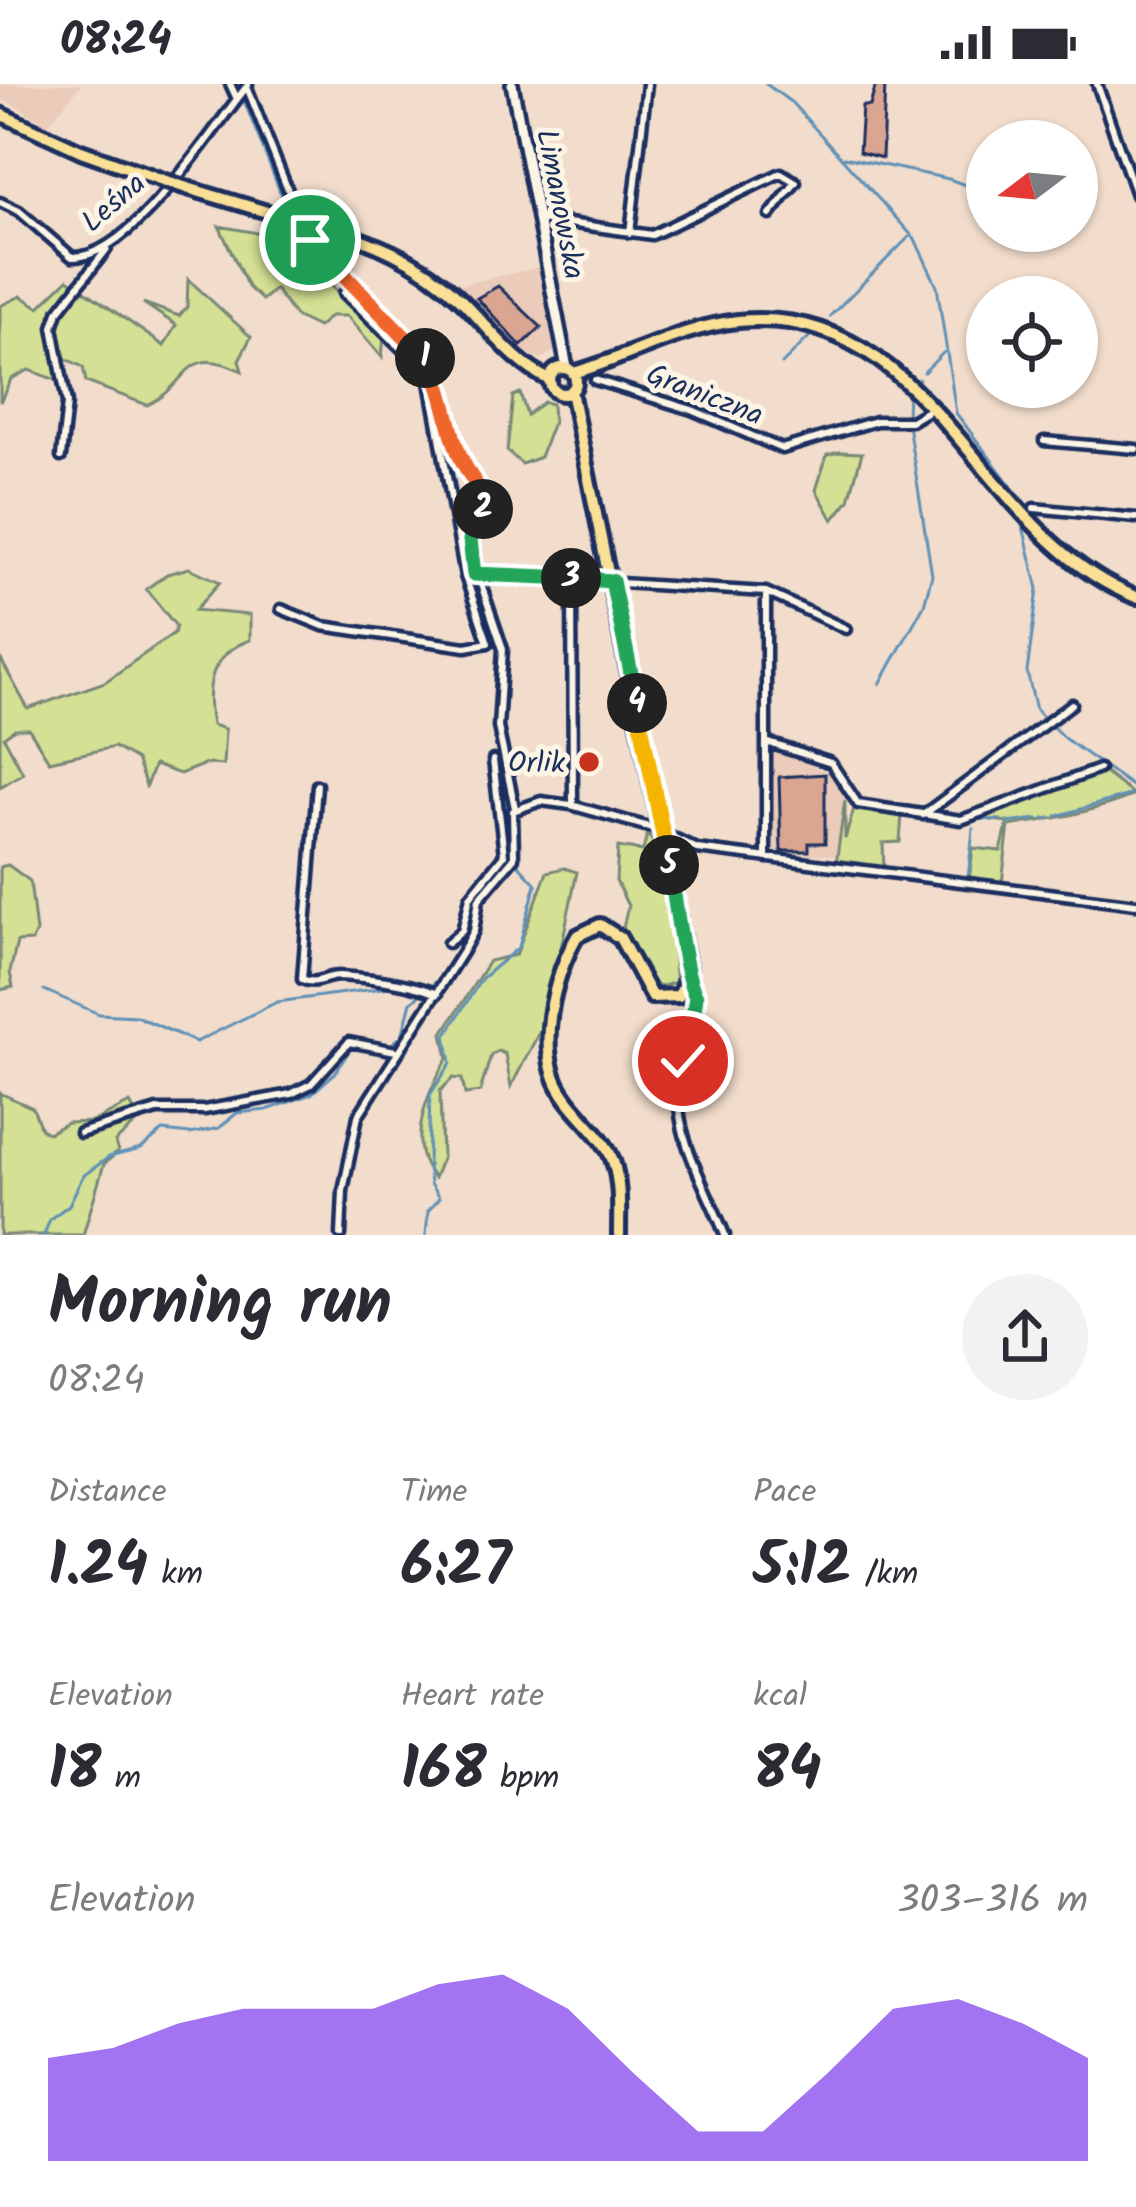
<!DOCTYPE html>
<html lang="en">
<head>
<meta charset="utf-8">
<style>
  :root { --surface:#fff; --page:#f2f2f3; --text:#2b2b33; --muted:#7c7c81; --accent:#7c3aed }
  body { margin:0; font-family:Kalam,sans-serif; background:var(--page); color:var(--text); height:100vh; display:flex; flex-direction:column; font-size:45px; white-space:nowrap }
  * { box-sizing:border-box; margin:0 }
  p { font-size:39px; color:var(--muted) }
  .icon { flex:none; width:66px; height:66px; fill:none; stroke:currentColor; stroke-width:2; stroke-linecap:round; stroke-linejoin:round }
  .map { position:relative; height:1151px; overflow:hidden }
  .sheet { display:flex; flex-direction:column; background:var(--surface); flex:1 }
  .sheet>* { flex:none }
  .needle { width:78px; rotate:254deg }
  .buttons { position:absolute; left:966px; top:36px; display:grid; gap:24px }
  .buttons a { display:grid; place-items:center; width:132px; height:132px; border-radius:50%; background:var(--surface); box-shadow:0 3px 9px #0004; font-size:60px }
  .pin { position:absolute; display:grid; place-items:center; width:102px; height:102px; color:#fff; margin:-51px; border:6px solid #fff; border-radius:50%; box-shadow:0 3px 12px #0007 }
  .km { position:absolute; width:60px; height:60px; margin:-30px; border-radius:50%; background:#222; color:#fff; font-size:33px; line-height:60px; text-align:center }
  .round { display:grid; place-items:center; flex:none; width:126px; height:126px; border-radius:63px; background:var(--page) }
  .headline { display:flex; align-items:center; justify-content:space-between; height:204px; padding:0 48px }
  h1 { font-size:66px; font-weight:600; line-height:90px }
  .stats { display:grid; grid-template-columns:repeat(3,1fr); gap:18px; height:204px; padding:12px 48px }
  .stats div { display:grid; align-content:center }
  .stats b { font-size:60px; font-weight:600 }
  .stats small { font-size:33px; font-weight:400 }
  .stats p { font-size:33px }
  .chart { height:336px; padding:24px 48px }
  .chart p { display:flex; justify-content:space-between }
  .chart svg { width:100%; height:216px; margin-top:12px; fill:var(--accent); opacity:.7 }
  .status { display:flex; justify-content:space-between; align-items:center; height:84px; padding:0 60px; background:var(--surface); direction:ltr }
  .status svg { height:33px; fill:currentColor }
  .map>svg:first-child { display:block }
</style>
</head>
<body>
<div class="status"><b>08:24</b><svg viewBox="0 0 49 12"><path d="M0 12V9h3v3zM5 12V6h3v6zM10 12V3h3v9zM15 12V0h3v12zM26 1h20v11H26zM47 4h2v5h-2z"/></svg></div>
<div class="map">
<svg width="1136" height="1151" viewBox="0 0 1136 1151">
  <rect width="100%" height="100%" fill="#f2ddcc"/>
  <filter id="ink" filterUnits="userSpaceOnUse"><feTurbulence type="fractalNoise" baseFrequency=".00833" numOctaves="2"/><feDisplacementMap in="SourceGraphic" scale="24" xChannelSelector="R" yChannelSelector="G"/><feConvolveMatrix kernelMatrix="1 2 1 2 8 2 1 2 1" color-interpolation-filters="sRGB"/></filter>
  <g filter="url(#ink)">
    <path fill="#ebccba" d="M0 0H82L48 40 0 14Z
      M540 183 555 267 541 275 527 270 458 201Z
      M768 661 839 694 845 716 837 772 774 767Z"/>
    <path fill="#d4e093" stroke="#788878" stroke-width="3" d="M219 142 297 156 345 218 384 254 382 273 347 232H330L318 243 295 232 275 205 262 216 248 203Z
      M68 195 164 262 176 241 143 219 179 232 187 223 188 195 251 253 239 276 242 287C181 258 191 302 147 321L86 298 83 283 62 273 56 296 29 286 11 295 0 318V222L21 212 39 223Z
      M520 309 527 331 544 318 552 320 553 338 540 373 522 380 507 367 513 312Z
      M839 368 862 369 849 416 833 436 816 406 827 371Z
      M189 484 220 498 195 526 250 531V556C210 570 205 601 212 641L225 645 223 681 205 680 180 690 154 681 146 702 136 676 114 663 49 677 29 645H15L4 653 23 689 0 703V574L28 625 105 598 174 549 176 542 146 505 167 490Z
      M1101 686 1134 711C1087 730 1052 735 1009 742L1002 799 969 796 973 764 1001 767 1008 738 974 734Z
      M845 716V755L855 721 882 730H902L900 758 883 759 884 788 836 780Z
      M647 750C680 788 669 853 676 898L660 903 651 899 623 843 628 822 616 797 618 763 643 767Z
      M8 781 30 797 36 848 32 857 17 858 10 888 13 903 0 906V783Z
      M564 784 577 788 546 935 511 1003 505 970 498 967 491 971 480 1008 465 1010 462 995 453 994 440 1007 442 1074 434 1094C404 1060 428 1006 448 974L443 949 489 877 516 871 547 788Z
      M0 1009 33 1024 41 1045 48 1049 67 1039 92 1038 130 1019 140 1036 115 1058 118 1068 104 1080 83 1151H0Z"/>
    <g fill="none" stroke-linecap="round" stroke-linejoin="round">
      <path stroke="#6191b7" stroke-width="3" d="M766 0 792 19 915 155 937 202 956 329 1021 415
        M243 14 288 128
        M844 73 949 95 987 109
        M292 137 319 179 416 269
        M830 232 909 153
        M782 280 811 251
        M924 288 944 268
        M917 297 919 295
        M440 320 474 501 494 549
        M907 333 908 307
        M1022 438 1038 505 1027 588 1036 626 1064 654 1136 705
        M880 600 924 521 932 491 908 341
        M495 637 499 581
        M497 653 511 756
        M1057 732 1136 709
        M978 735 1001 736
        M1044 735 1050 734
        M1007 739 1038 735
        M968 795 973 744
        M44 906 99 930 136 932 196 958 277 918 397 902
        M389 962 402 952 411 918 437 897 463 857 477 810 512 764
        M44 1151 50 1135 69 1121 83 1092 109 1073 141 1065 163 1047 190 1050 219 1044 237 1029 267 1026 311 1010 335 989 351 964 382 968
        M426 1151 428 1127 439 1114 430 1100 428 1080 430 1011 451 979 446 951 482 894 519 863 536 800 515 777"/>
    </g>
    <path fill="#dba691" stroke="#1b2f5e" stroke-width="3" d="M876 0H885L882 74 859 68 862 22H870Z
      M498 202 541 243 521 262 477 214Z
      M825 690V759H809V767H781L779 693Z"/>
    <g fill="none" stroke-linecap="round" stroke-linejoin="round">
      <defs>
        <path id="minor" d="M230 0 237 15
          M1097 0 1136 111
          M247 3 305 149 335 188 427 276 460 372 483 411 469 465 503 565 498 643 515 724
          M0 118 19 127 72 173C131 175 212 45 248 1
          M540 135 652 151 781 89 796 98 770 131
          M630 149 647 0
          M595 296 692 326 782 365 876 337H911L931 325
          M1044 357 1136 365
          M61 373 67 319 53 243 58 228 107 165
          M1034 424 1136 434
          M474 490 766 508 846 545
          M572 494 573 721
          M766 508V774
          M281 525 323 542 466 563 488 559 465 492 430 298 421 283 344 209
          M766 658 831 679 858 720 961 736 1099 685
          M317 701 302 895C316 902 324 892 340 892 371 894 408 898 437 910
          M923 731 1072 620
          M448 859 462 847 470 813 504 771 493 676
          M688 901C708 924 682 972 679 1000 674 1054 706 1102 725 1151
          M80 1049 157 1026H204L291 1010 311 1000 349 958 396 967
          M341 1151 343 1107 358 1032 463 867 474 847 479 815 514 774 513 727 541 717 571 721 656 745 697 765 1136 820"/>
        <path id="secondary" d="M512 0 567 284"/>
        <path id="primary" d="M0 30 81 67 160 95
          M184 103 277 131
          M314 140C369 156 419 175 461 216 489 243 513 279 550 296
          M550 297a13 13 0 1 1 26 0a13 13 0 1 1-26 0Z
          M573 289C628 274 680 243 738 237 933 218 979 453 1136 513
          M571 307 689 886 679 912 652 913 620 854 600 841 577 852C553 893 534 969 564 1011 579 1034 603 1050 613 1077 621 1101 619 1127 619 1151"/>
      </defs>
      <use href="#minor" stroke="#1b2f5e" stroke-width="15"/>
      <use href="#secondary" stroke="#1b2f5e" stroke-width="18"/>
      <use href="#primary" stroke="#1b2f5e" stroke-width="20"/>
      <use href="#minor" stroke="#fcf5e5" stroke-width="6"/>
      <use href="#secondary" stroke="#fcf5e5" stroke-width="9"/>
      <use href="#primary" stroke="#fadf96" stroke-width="10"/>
      <defs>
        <path id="primary-bridge" d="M160 95 184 103
          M277 131 314 140"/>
      </defs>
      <use href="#primary-bridge" stroke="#1b2f5e" stroke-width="20" stroke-linecap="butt"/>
      <use href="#primary-bridge" stroke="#fadf96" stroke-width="10"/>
    </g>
  </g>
  <g fill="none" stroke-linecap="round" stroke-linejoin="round" filter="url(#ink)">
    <defs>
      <path id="split-1" d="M310 156 425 274"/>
      <path id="split-2" d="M425 274C448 305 446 348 465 382 473 398 484 407 483 425"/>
      <path id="split-3" d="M483 425 470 456 474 490 571 494"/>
      <path id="split-4" d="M571 494 612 497 637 619"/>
      <path id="split-5" d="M637 619 669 781"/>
      <path id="split-6" d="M669 781C675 810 684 894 696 912L692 941"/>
      <path id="split-7" d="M683 977 692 941"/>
    </defs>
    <use href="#split-1" stroke="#fff" stroke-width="24"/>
    <use href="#split-2" stroke="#fff" stroke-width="24"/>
    <use href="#split-3" stroke="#fff" stroke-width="24"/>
    <use href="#split-4" stroke="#fff" stroke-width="24"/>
    <use href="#split-5" stroke="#fff" stroke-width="24"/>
    <use href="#split-6" stroke="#fff" stroke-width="24"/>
    <use href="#split-7" stroke="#fff" stroke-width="24"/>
    <use href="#split-1" stroke="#f0652b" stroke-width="15"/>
    <use href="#split-2" stroke="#f0652b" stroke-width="15"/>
    <use href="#split-3" stroke="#22a559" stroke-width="15"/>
    <use href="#split-4" stroke="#22a559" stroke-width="15"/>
    <use href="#split-5" stroke="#f5b400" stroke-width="15"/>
    <use href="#split-6" stroke="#22a559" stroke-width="15"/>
    <use href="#split-7" stroke="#f5b400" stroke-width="15"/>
  </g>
  <circle fill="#c8321e" stroke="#fcf5e5" stroke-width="4.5" cx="589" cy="678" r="12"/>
  <g text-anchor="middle" stroke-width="10" stroke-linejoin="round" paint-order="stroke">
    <g font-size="30" fill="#1b2f5e" stroke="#fcf5e5">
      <text transform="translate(113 118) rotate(-41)" y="10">Leśna</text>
      <text transform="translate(561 120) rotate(79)" y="10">Limanowska</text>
      <text transform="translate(705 310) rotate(21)" y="10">Graniczna</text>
    </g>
    <g font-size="30" fill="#1b2f5e" stroke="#fcf5e5" text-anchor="end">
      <text x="565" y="688">Orlik</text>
    </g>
  </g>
</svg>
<div class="buttons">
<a><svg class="needle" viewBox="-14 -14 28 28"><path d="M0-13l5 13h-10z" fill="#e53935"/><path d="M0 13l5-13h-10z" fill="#7c7c81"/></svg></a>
<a><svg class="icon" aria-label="locate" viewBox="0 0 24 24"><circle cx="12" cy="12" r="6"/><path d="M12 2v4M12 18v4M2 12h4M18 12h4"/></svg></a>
</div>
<div class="pin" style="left:310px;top:156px;background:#1e9e55"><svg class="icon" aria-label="arrive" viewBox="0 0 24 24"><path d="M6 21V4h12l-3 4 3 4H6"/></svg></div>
<div class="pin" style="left:683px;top:977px;background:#d93025"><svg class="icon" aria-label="check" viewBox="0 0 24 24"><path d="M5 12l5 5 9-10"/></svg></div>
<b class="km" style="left:425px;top:274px">1</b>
<b class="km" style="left:483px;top:425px">2</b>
<b class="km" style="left:571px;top:494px">3</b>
<b class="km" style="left:637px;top:619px">4</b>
<b class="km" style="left:669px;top:781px">5</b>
</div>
<section class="sheet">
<div class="headline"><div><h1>Morning run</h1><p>08:24</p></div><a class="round"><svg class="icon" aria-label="share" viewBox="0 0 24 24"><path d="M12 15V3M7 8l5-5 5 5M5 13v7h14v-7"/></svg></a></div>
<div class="stats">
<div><p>Distance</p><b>1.24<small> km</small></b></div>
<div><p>Time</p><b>6:27</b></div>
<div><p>Pace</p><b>5:12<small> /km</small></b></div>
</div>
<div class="stats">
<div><p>Elevation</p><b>18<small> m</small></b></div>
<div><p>Heart rate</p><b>168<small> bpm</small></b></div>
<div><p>kcal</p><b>84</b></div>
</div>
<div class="chart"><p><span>Elevation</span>303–316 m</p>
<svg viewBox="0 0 160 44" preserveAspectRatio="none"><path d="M0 44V23L10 21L20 16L30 13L40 13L50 13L60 8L70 6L80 13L90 26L100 38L110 38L120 26L130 13L140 11L150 16L160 23V44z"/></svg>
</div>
</section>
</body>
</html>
